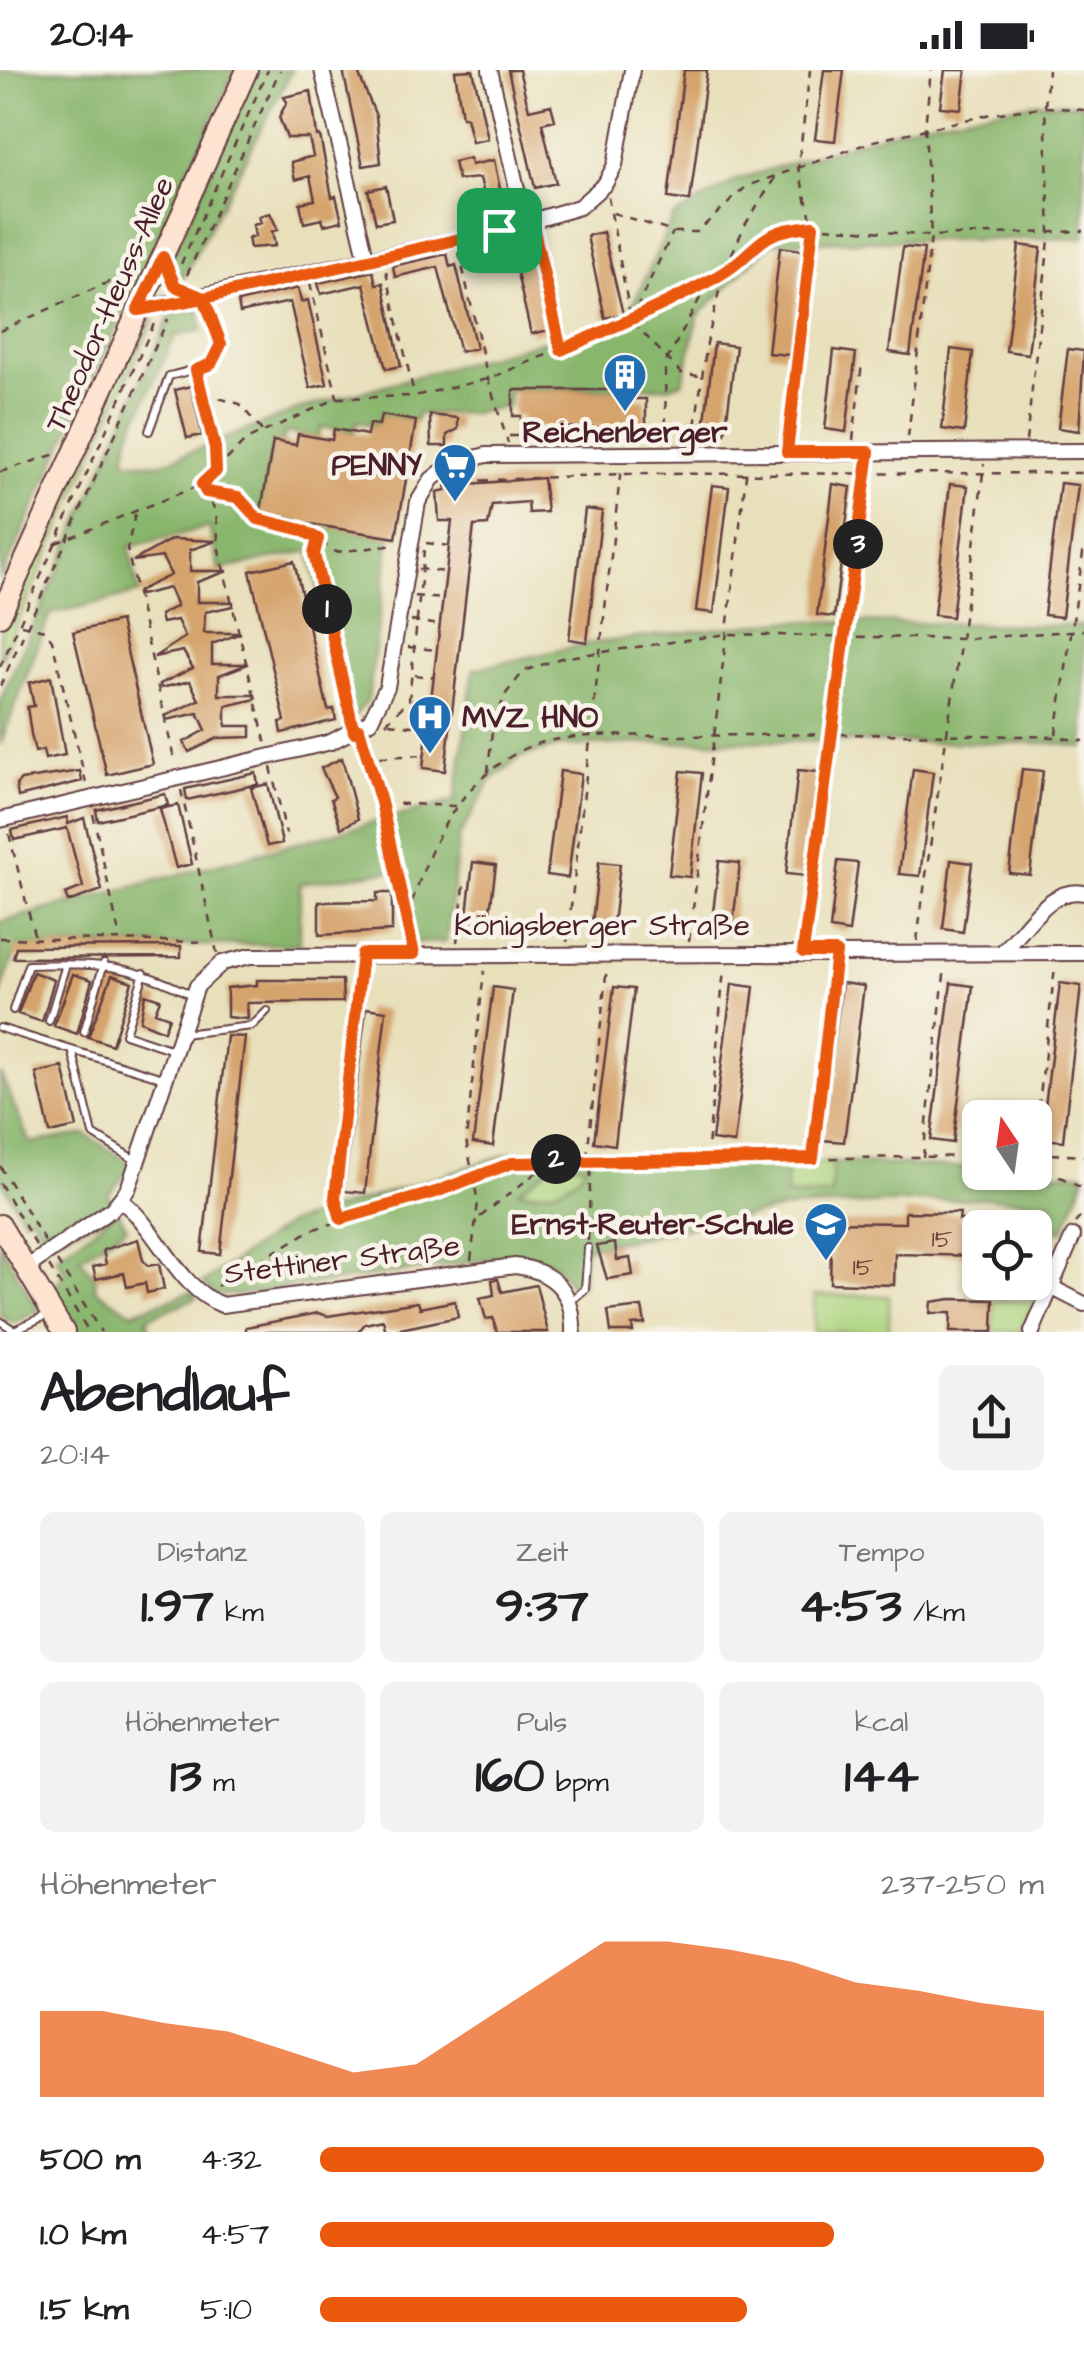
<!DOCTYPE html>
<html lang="de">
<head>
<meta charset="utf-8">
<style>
  :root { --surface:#fff; --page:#f2f2f2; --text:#202124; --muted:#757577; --accent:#ea580c }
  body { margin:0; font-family:"Architects Daughter",sans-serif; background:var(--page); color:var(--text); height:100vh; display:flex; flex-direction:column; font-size:38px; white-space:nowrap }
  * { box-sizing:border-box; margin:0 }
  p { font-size:32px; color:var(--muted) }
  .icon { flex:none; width:55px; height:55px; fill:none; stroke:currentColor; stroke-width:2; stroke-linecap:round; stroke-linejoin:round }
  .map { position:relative; height:1262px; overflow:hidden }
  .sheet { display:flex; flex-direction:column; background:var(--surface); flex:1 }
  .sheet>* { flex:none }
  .needle { width:65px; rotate:347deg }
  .fabs { position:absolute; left:962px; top:1030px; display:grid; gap:20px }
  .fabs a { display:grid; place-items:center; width:90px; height:90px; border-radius:15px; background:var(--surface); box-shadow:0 2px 8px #0004; font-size:50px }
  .pin { position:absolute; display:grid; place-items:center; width:85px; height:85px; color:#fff; margin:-42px; border-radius:20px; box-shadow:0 5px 15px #0006 }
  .km { position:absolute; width:50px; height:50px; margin:-25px; border-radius:50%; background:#222; color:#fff; font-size:28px; line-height:50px; text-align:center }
  .round { display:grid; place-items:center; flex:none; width:105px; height:105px; border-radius:15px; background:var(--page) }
  .head { display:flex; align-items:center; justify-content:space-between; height:170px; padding:0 40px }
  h1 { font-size:55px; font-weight:800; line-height:75px }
  .stats { display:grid; grid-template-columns:repeat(3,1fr); gap:15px; height:170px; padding:10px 40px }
  .stats div { display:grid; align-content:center; border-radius:15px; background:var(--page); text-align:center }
  .stats b { font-size:50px; font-weight:800 }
  .stats small { font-size:28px; font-weight:400 }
  .stats p { font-size:28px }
  .chart { height:280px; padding:20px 40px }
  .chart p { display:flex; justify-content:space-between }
  .chart svg { width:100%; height:180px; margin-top:10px; fill:var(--accent); opacity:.7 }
  ul { padding:0 40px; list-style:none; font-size:32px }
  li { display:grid; grid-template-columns:160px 120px 1fr; align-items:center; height:75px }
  li i { height:25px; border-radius:12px; background:var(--accent) }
  .status { display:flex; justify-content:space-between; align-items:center; height:70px; padding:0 50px; background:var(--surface); direction:ltr }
  .status svg { height:28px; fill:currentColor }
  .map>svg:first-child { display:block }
</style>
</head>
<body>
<div class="status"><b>20:14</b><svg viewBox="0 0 49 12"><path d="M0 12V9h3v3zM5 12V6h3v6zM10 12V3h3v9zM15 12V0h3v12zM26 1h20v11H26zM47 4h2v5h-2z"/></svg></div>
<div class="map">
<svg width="1084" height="1262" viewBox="0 0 1084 1262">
  <rect width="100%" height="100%" fill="#f7f3e8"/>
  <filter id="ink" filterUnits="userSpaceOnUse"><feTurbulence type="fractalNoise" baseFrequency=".01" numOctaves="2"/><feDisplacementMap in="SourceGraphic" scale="20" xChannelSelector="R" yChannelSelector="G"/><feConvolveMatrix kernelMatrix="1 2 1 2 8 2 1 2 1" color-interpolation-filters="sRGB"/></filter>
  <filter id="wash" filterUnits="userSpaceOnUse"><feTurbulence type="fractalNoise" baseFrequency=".0048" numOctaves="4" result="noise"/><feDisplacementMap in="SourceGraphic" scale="40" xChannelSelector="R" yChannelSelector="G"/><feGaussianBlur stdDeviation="2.25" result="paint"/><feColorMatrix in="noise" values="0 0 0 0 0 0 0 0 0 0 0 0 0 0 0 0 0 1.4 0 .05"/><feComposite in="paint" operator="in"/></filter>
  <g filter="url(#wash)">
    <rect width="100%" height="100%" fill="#e8e0bb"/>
    <path fill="#acd47e" stroke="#7b7a54" stroke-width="2.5" d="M154 248 0 591V564L135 265Z
      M833 1092 831 1126H785L786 1093Z
      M555 1093 587 1094C572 1120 545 1124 516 1121Z
      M814 1225 889 1226V1262H814Z
      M994 1230 1035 1231 1021 1262H993Z"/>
    <path fill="#89b66d" stroke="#6a6a4c" stroke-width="2.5" fill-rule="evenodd" d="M0 0H235L0 511Z
      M255 0H292L180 214 171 198 172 185Z
      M1040 32 1084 35V168L772 172 698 246 683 312 668 317 509 320 508 336 473 343 417 344 416 351 381 345 379 355 356 352 354 362 321 357 318 368 285 362 283 373 273 372 261 446 390 467 368 630 347 655 310 481 219 500 209 457 129 477 139 523 50 544 0 675V631L171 244 199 240 202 260 175 266 129 365 125 391 160 394 303 338 627 248 673 147 737 110 918 53Z
      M784 551 1084 556V677L1052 673 717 671 562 676 522 686 491 710 459 767 446 872 413 873 396 800 300 813V874L17 877 0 926V852L455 731 474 599 593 573Z
      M0 1003 30 1073 85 1064 133 1095 108 1125 127 1157 80 1188 96 1209 95 1219 132 1243 191 1222 196 1228 147 1248 150 1262H74L52 1222 65 1202 56 1187 116 1142 47 1172 31 1146 23 1149 0 1108Z
      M512 1083 786 1093V1126L831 1125 833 1092 980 1098V1102L1084 1103V1110L1063 1161H1051L1052 1132 985 1128 789 1138 584 1178 582 1214 574 1219 553 1193 517 1186 238 1225 215 1224 203 1213 288 1154ZM555 1093 586 1095C573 1119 544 1126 518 1121Z
      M0 1174 39 1241 14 1253 0 1246Z"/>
    <g id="blocks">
      <path fill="#d5a36c" d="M343 0H357L376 46 381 93 363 96Z
        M473 0 488 69 472 72 466 47H462L455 1Z
        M508 0H519L529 40 551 35 555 50 542 53 556 113 535 118Z
        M684 0H707L690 131 668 128Z
        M824 0H844L835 71 815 69Z
        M945 0H966L961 39 940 37Z
        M311 21 317 66H320L332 127 336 126 342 151 324 155 322 149 304 153 300 133 315 130 310 106 295 110 291 92 313 86 309 68H287L279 47 287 32 284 27Z
        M470 88 471 95 494 90 501 124 485 128 480 108 458 110 454 92Z
        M386 116 393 150 376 153 368 120Z
        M270 143 278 160 272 161 275 176 250 178 248 168 255 166 253 155 261 153 259 146Z
        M603 162 623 244 605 248 587 166Z
        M522 166 525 180 530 178 549 260 531 264 512 181 471 190 468 178Z
        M1019 175 1041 178 1028 284 1006 281Z
        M780 177 802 180 790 285 768 283Z
        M903 177 924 179 910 285 889 282Z
        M447 184 450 197 456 195 476 278 460 282 438 197 395 207 393 196Z
        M373 201 376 214 383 213 401 296 386 299 364 214 321 224 318 213Z
        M298 218 301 232 308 230 327 314 310 318 290 232 240 243 238 232Z
        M714 273 736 276 725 363 704 360Z
        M951 279 973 282 964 362 942 359Z
        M1068 279 1084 281 1079 361 1058 358Z
        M834 280 856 283 846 362 825 359Z
        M191 316 202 365 187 368 175 320Z
        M513 320H628V329H646V357L521 358V346H513Z
        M381 345 416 351 396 468 260 446 273 371 296 375 298 364 332 370 334 359 367 365 369 354 379 355Z
        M430 345 458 348V359L447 365V376H431Z
        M543 408 547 442 529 443 528 432 492 435 488 455 474 456 445 701 423 698 452 451H439L437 422 446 420V416Z
        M1060 413 1078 415 1062 547 1044 545Z
        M833 414 851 417 834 547 817 545Z
        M950 414 968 416 952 547 934 545Z
        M712 415 729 417 714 543 696 541Z
        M585 439 602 441 587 572 569 569Z
        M172 469 216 471 190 480V501H228L197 512V532H233V536L205 542 204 563H241L212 574V594H248L219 605V625H255L256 629 226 636V656H251V667L218 668 189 682 184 672 206 660 198 643 166 650 165 646 199 630 190 611 161 618 160 614 193 598 183 581 154 587 185 567 177 550 162 553 160 545 177 536 169 518 140 525 138 521 171 505 162 487 133 491Z
        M294 491 328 640 334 639 336 650 282 663 280 652 285 651 250 501Z
        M120 551 153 694 107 705 73 562Z
        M51 607 65 685 45 689 43 680 35 682 31 664 27 637 34 636 29 613Z
        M342 688 358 749 341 758 331 729 335 727 321 698Z
        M913 699 933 702 920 806 899 804Z
        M1022 699 1043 701 1030 805 1009 803Z
        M798 700 819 702 806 806 786 804Z
        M80 701 82 711 18 727 16 715 21 710Z
        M560 701 581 704 568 808 547 805Z
        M681 701 702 703 690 807 669 805Z
        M256 703 258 714 187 730 185 719Z
        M268 714 282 773 267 776 251 718Z
        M165 724 168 735 98 751 96 740Z
        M178 735 192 794 176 798 160 739Z
        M67 747 68 754 84 748 102 820 68 832 65 824 83 817 67 758 14 770 12 760Z
        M951 790 972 793 963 862 943 859Z
        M719 791 740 793 732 862 711 860Z
        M838 791 858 793 849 862 830 859Z
        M473 792 496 795 487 864 465 862Z
        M599 792 620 794 612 863 591 861Z
        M377 823H392V861L319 865V832L377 831Z
        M175 876H181V887L13 888 16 877Z
        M33 902 54 910 42 952 18 944Z
        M73 904 92 910 77 964 54 956Z
        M112 905 132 912 112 975 88 967Z
        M257 910H342L343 932 247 933 248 949 227 947V918L257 915Z
        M842 913 864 916 844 1072 822 1070Z
        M951 913 973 916 953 1073 931 1070Z
        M1060 913 1081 916 1063 1071 1041 1069Z
        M732 914 754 917 734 1073 712 1070Z
        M493 917 513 920 493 1076 473 1073Z
        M614 917 634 919 615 1075 594 1072Z
        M145 924 160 929 155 942 169 947 164 961 140 951Z
        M366 938 386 941 365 1123 344 1121Z
        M227 966 245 967 220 1184 202 1182Z
        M63 997 77 1057 50 1063 36 1003Z
        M905 1142 960 1143 959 1150H980V1186L895 1184 894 1215 830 1213 831 1177H823V1152L905 1153Z
        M138 1169 143 1190 148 1196 159 1194 164 1219 147 1223 145 1213 127 1217 124 1203 96 1209 93 1197 106 1194 103 1180Z
        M615 1173 617 1190 630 1188 633 1205 607 1209 597 1176Z
        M498 1209 502 1222 536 1215 548 1262H497L493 1248 486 1249 480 1228 494 1225 492 1210Z
        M951 1229 994 1230 993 1262H950L951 1243H930L931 1232Z
        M455 1231 458 1247 386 1262 383 1250 365 1254 358 1262H246V1257L318 1243 328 1246 418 1232 420 1238Z
        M642 1237 645 1254 632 1255 633 1262H611L608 1241Z"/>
    </g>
  </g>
  <g filter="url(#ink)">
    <use href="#blocks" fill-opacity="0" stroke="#623c41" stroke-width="2.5"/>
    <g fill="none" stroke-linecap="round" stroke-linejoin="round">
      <defs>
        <path id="lane" d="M149 361 169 306C250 287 211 282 204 230
          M144 903 125 964 173 980
          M13 940 28 895C98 892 129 894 192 925
          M49 951 66 894
          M0 958 166 1009
          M84 962 104 893
          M182 964 252 956 267 941
          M73 983 93 1064 135 1090
          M571 1231 585 1219 588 1178
          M0 1251 14 1260 47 1245"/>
        <path id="street" d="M322 0 367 191
          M490 0 525 154
          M163 187 175 216 203 228
          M138 240 505 159 579 137 605 114 615 95 632 0
          M0 750 331 672 370 651 387 617 418 432 432 409 450 395 486 385 1084 381
          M1003 881C1027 860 1048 816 1084 823
          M120 1130C159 1158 176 1218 222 1235L515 1196C554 1201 574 1222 573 1262
          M26 1198 112 1139 128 1119 197 916 222 893 250 886 1084 883
          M1051 1217 1084 1234
          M1032 1262 1073 1166"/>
        <path id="secondary" d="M0 546 247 0
          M0 1155 64 1262"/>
      </defs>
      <use href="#lane" stroke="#623c41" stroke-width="10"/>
      <use href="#street" stroke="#623c41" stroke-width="18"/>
      <use href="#secondary" stroke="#623c41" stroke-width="24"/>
      <path stroke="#623c41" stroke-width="2.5" stroke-dasharray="8 8" stroke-linecap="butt" d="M608 127 631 250 681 303 699 306
        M613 143 673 162H697L747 116 874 71 991 44 1045 37 1084 40
        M535 164 561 278
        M459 182 488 309 508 373
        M181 194 268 0
        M725 199 745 155 776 106
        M386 201 414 324
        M187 205 280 0
        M310 213 337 327
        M635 248 722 204
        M0 261 140 198
        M198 309 216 399
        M204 324 240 334 262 361
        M509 366 665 364
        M908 367 931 166 925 57 931 0
        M853 370 862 293
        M666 371 665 294 700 228 721 206
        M693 371 707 273 723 204 759 170 787 158 813 156 931 166 1084 161
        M788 371 813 156 798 98 810 0
        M1026 371 1050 161 1045 37 1048 0
        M0 402 56 384
        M449 412 620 404 1084 403
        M204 417 216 442 219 480 266 675
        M208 422 238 427 258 449 302 460 336 482 396 475
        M135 444 127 479 175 693
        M318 469 314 484 351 646
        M56 473 203 414 246 370 338 328 414 326 488 309 631 250 673 162
        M426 473 449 476
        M418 499 446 502
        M414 526 443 529
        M411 551 440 555
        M21 555 45 560 52 570 87 717
        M408 577 437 580
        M0 597 157 247
        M415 605 433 607
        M0 616 168 249
        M412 630 430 632
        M386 653 409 630 424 480
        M389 653 427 658
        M1056 664 1084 477
        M363 672 412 873
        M380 687 424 685
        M271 697 286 764
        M488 702 492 661 505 625 524 601 561 588 727 564 964 569 1084 560
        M181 720 217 883
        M383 733 455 736
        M93 744 120 869
        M9 764 35 868
        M407 847C430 778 450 721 518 682 556 659 638 667 683 666 807 664 931 663 1055 667L1084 671
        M0 868 208 872
        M689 871 747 397
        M804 871 867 398
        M917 871C938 711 966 553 984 394
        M457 872 465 809
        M567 872 621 398
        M1035 1069 1055 897
        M1035 1083 1084 1086
        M1035 1085 1056 1105 1084 1119
        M587 1087 607 896
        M813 1087 835 896
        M923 1087 945 897
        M707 1089 724 898
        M0 1096 45 1172
        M0 1113 37 1177
        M480 1147 552 1090
        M341 1148 335 1128 362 898
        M1075 1153 1084 1143
        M588 1171 591 1089
        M471 1190 478 1132 466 1070 484 901
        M57 1191 101 1262
        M49 1196 89 1262
        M217 1216 311 1160 436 1122 512 1093 980 1086
        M1012 1217H1035"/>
      <use href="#lane" stroke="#fff" stroke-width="6"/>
      <use href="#street" stroke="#fff" stroke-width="14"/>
      <use href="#secondary" stroke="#fde4d0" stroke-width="20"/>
    </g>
  </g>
  <g fill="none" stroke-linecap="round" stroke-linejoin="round" filter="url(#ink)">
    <defs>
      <path id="route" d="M499 160 204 228 175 216 163 187 138 240 204 228 221 274 211 294 196 300 215 378 216 401 202 414 206 422 238 427 258 449 302 460 318 469 314 484 354 662 359 659 381 732 414 884H362L335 1128 341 1149 436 1122 512 1093 813 1088 836 882H803L869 382H787L813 156C751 161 762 181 718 206 668 234 614 257 561 280L532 152 499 160"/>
    </defs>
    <use href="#route" stroke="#fff" stroke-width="20"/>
    <use href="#route" stroke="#ea580c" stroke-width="12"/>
  </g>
  <defs>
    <symbol id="building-pin" viewBox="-11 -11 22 30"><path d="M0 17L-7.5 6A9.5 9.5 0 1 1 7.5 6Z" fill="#1f6fb2" stroke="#f7f3e8"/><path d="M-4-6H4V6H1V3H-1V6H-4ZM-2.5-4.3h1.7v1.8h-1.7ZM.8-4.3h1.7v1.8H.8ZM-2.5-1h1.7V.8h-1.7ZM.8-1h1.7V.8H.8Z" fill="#fff"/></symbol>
    <symbol id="supermarket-pin" viewBox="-11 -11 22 30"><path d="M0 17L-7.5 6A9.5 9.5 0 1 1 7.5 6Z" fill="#1f6fb2" stroke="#f7f3e8"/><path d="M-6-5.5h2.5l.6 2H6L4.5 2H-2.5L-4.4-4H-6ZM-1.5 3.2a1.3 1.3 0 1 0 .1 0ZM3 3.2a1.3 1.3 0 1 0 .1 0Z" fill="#fff"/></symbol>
    <symbol id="hospital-pin" viewBox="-11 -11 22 30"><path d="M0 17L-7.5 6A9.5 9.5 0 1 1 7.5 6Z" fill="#1f6fb2" stroke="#f7f3e8"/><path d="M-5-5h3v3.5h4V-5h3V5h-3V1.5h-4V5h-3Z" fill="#fff"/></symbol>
    <symbol id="school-pin" viewBox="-11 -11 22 30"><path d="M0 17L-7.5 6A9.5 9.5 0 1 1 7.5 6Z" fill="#1f6fb2" stroke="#f7f3e8"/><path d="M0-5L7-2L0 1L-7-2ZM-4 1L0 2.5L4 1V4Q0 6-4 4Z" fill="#fff"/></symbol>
  </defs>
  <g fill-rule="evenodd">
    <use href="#building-pin" x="600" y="280" width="50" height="68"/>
    <use href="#supermarket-pin" x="430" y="370" width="50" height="68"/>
    <use href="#hospital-pin" x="405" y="622" width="50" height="68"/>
    <use href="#school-pin" x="801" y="1129" width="50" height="68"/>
  </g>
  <g text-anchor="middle" stroke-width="9" stroke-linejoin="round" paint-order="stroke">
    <g font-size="25" fill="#6d403b">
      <text x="942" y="1177">15</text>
      <text x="863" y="1205">15</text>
    </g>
    <g font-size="30" fill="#4a1f2b" stroke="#f7f3e8">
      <text transform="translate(109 234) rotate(-66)" y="10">Theodor-Heuss-Allee</text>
      <text x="602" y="865">Königsberger Straße</text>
      <text transform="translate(342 1189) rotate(-7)" y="10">Stettiner Straße</text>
    </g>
    <g font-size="30" font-weight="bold" fill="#4a1f2b" stroke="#f7f3e8" text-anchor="end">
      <text x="625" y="372" text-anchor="middle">Reichenberger</text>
      <text x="422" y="405">PENNY</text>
      <text x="462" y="657" text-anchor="start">MVZ HNO</text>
      <text x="794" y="1164">Ernst-Reuter-Schule</text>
    </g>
  </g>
</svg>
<div class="fabs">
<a><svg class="needle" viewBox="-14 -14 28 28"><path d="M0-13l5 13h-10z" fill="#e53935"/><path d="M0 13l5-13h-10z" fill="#757577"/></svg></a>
<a><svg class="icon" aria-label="locate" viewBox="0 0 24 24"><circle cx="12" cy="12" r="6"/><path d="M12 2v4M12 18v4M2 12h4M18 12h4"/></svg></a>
</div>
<div class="pin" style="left:499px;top:160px;background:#1e9e55"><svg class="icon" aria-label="arrive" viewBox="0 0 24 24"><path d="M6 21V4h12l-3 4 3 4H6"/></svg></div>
<b class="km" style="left:327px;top:539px">1</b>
<b class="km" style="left:556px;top:1089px">2</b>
<b class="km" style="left:858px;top:474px">3</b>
</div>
<section class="sheet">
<div class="head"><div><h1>Abendlauf</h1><p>20:14</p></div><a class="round"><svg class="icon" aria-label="share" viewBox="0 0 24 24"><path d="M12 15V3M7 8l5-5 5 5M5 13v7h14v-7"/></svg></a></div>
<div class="stats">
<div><p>Distanz</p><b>1.97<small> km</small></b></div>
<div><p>Zeit</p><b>9:37</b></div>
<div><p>Tempo</p><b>4:53<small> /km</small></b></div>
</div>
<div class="stats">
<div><p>Höhenmeter</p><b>13<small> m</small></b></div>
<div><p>Puls</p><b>160<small> bpm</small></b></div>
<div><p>kcal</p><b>144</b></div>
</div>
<div class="chart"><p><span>Höhenmeter</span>237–250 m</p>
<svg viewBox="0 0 160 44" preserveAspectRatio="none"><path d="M0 44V23L10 23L20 26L30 28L40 33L50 38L60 36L70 26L80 16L90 6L100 6L110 8L120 11L130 16L140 18L150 21L160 23V44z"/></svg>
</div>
<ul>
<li><b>500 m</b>4:32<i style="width:100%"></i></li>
<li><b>1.0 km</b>4:57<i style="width:71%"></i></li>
<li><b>1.5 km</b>5:10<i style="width:59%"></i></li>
</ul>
</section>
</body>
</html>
